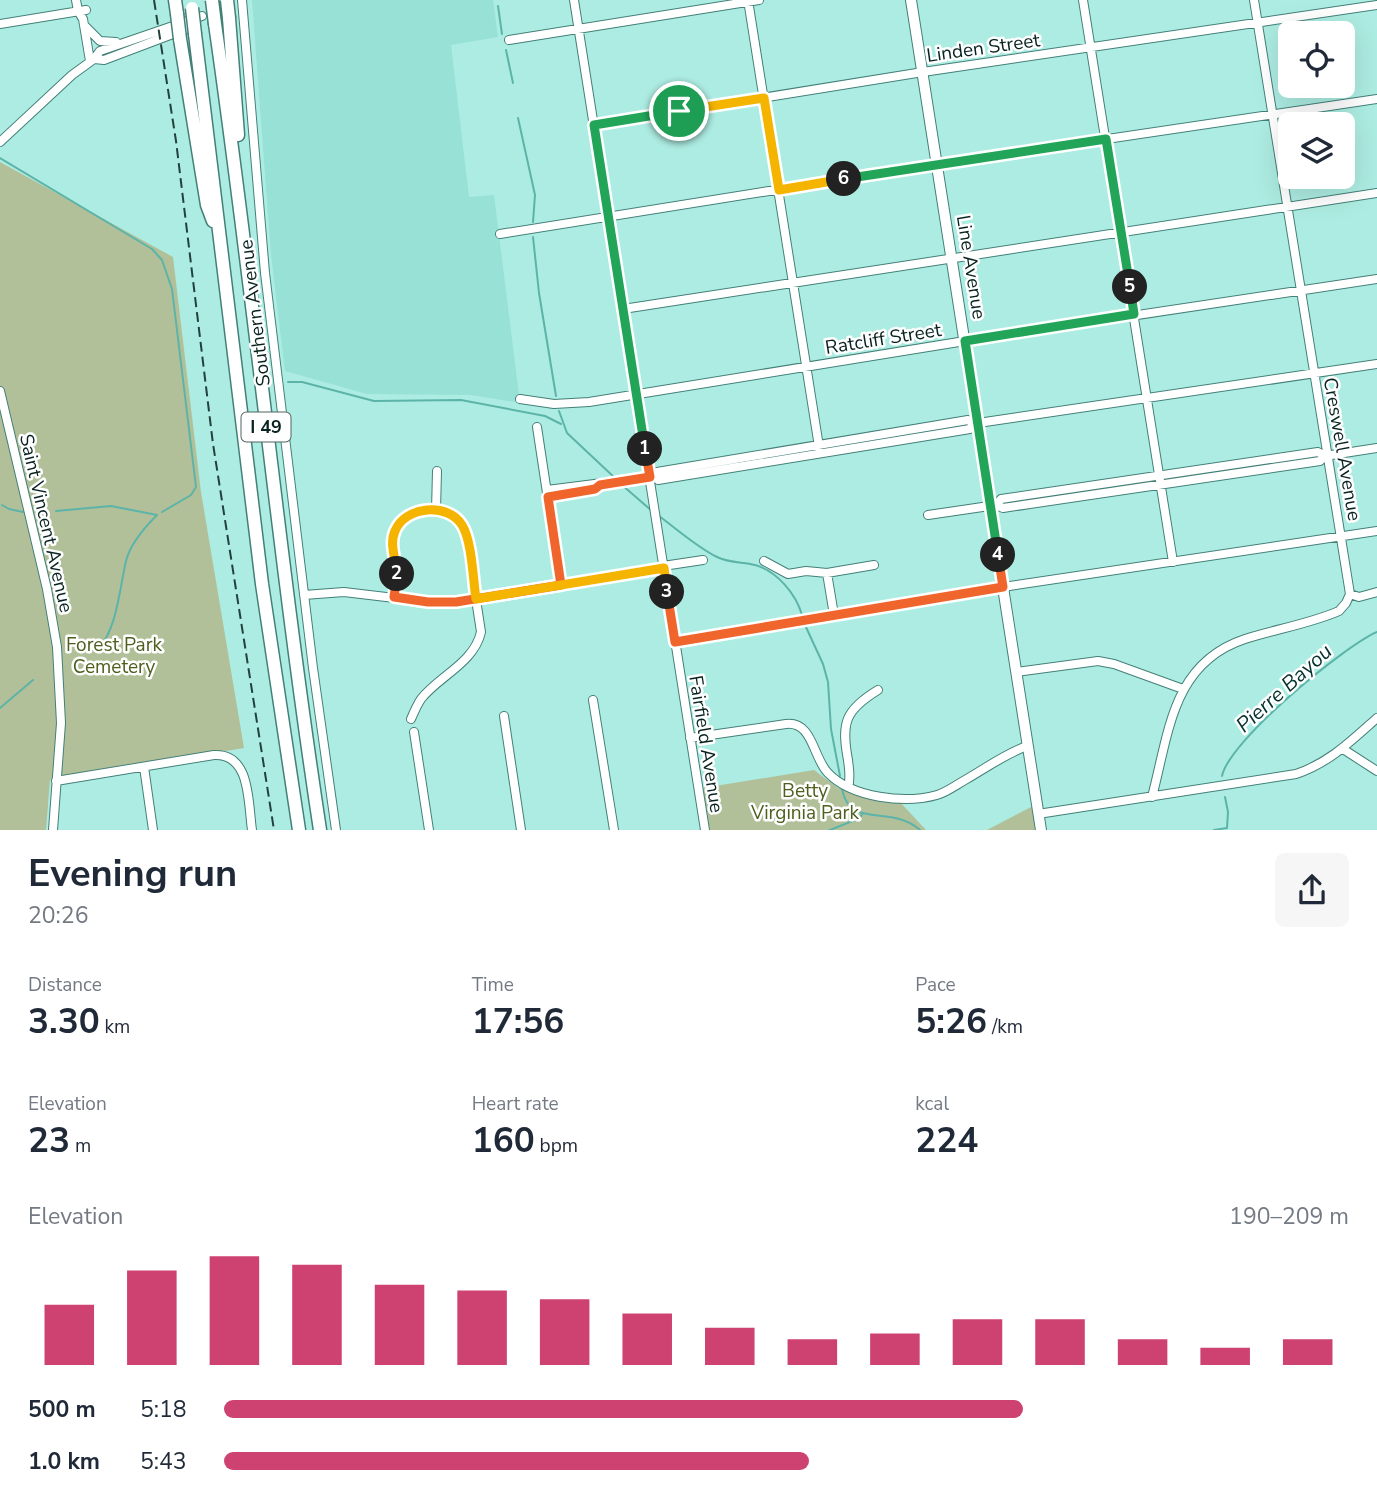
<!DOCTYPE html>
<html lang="en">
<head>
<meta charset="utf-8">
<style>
  :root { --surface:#fff; --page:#f6f6f7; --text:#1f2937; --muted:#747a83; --accent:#ce4271 }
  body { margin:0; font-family:"Nunito Sans",sans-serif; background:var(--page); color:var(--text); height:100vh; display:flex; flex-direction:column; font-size:26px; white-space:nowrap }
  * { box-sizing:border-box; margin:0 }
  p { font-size:23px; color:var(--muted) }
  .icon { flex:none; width:38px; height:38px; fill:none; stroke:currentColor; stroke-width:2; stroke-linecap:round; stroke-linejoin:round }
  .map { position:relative; height:830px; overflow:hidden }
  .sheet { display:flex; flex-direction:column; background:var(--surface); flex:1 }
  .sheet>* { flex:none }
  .buttons { position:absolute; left:1278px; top:21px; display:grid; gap:14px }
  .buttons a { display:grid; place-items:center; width:77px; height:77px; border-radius:10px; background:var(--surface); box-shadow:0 7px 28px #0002; font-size:35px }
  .pin { position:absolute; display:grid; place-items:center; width:60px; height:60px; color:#fff; margin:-30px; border:4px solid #fff; border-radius:50%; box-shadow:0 2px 7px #0007 }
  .km { position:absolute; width:35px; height:35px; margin:-18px; border-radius:50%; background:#222; color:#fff; font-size:19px; line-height:35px; text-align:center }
  .round { display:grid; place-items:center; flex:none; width:74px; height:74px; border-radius:10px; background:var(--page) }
  .summary { display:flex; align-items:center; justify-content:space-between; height:119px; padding:0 28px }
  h1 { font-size:38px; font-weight:700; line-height:52px }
  .metrics { display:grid; grid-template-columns:repeat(3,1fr); gap:10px; height:119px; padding:7px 28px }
  .metrics div { display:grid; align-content:center }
  .metrics b { font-size:35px; font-weight:700 }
  .metrics small { font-size:19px; font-weight:400 }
  .metrics p { font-size:19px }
  .chart { height:196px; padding:14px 28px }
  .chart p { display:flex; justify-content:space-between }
  .chart svg { width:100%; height:126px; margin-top:7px; stroke:var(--accent); stroke-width:6 }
  ul { padding:0 28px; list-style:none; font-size:23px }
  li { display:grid; grid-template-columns:112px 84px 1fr; align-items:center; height:52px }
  li i { height:18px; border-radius:9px; background:var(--accent) }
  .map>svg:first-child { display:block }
</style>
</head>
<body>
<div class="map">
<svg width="1377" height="830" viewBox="0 0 1377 830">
  <rect width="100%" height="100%" fill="#adece2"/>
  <path fill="#97e1d6" d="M252 0H493L498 37 451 45 469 197 494 195 520 403 471 395 367 394 285 371 271 255Z"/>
  <path fill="#b2c09a" d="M0 162 173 257 201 492 244 748 50 780 46 830H0Z
    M814 770 838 788 900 802 926 830H710L703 788Z
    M1033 806 1037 830H987Z"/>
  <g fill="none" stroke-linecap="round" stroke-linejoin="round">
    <path stroke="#5cb4a8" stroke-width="2" d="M498 6 502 34
      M506 50 513 83
      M518 118 535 195 533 222
      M0 158 152 249 162 260 172 289 196 487 191 495 162 512
      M533 237 539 293 556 396
      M288 382H302L374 401 461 400 545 416 561 424
      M559 411 567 433 615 478
      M622 485 652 511
      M2 505 9 509 23 512
      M56 511 111 506 157 515C145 527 130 545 126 561 120 586 117 630 98 649
      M659 516C678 530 697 547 717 557 729 563 742 562 755 565 777 571 796 594 802 615
      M805 625 823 664 828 682 831 729 840 776
      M0 708 33 680
      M1222 776C1229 741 1343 647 1377 632
      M842 789C850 830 891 804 920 830
      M830 830 860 818 862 814
      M1214 830 1227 828 1228 812 1225 797"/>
    <defs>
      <path id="minor" d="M76 0 78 11 83 19 90 61
        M242 0 265 273 313 668 336 830
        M574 0 705 830
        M748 0 820 453
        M1083 0 1173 562
        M0 24 86 10
        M84 25 100 41 116 42
        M509 40 759 0
        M94 59 104 60 186 29 195 22
        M594 125 923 72 1377 5
        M0 142 72 75 94 59 100 51 202 16
        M500 234 938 164 1377 99
        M623 309 1377 193
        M0 391 47 589 57 647 61 723 53 830
        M520 399 554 404 589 402 965 341 1377 279
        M537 427 561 585
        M654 476 658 480 970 429 973 423
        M547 490 650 477 654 476 657 472 968 420 973 423H978L1377 364
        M548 497 595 489 600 485
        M996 505 1003 508 1320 461 1325 456 1377 448
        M436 511 437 471
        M928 515 996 505 1001 499 1318 452 1325 456
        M764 561 788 574 806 571 827 573 874 565
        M663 566 703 560
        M827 573 834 615
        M1350 594 1359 597 1377 592
        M304 595 344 592 428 602H456L664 568
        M394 597C396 588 397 579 397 570 396 559 392 548 393 538 396 515 420 509 439 511 453 512 462 522 466 534L481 632C474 663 439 676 421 699 417 705 414 712 411 719
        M675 642 1003 587 1377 531
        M1016 672 1098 661 1114 664 1183 689
        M593 700 614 830
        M504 716 521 830
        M414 732 429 830
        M690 738 786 724C813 721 813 758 828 773 852 798 905 804 937 795 947 792 956 785 965 780 986 768 1005 754 1027 746
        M1343 749 1377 771
        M144 767 153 830
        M56 781 214 755C251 753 248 803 252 830
        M848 787C851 777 849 770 848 760 841 723 845 710 878 690
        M1152 797C1169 733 1172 663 1245 639 1276 629 1309 624 1339 611L1346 603 1350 594 1254 0
        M1038 814 1296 774C1329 763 1351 741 1377 718"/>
      <path id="major" d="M911 0 1041 830"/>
      <path id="highway" d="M175 0 177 14
        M229 18 238 135
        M215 24C254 292 279 562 320 830
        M195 34 262 584 299 830
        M180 39 207 205 213 221"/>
    </defs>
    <use href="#minor" stroke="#438078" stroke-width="10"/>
    <use href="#major" stroke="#438078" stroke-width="12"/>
    <use href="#highway" stroke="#438078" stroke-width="15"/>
    <use href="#minor" stroke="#fff" stroke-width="8"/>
    <use href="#major" stroke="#fff" stroke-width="10"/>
    <use href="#highway" stroke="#fff" stroke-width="12"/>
    <path stroke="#22413d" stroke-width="2" stroke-dasharray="10 5" stroke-linecap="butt" d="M154 0 176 141 213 444 274 830"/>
    <defs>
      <path id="highway-bridge" d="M212 0 215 24
        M227 0 229 18
        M192 8 195 34
        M177 14 180 39"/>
    </defs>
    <use href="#highway-bridge" stroke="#438078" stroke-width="15" stroke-linecap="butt"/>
    <use href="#highway-bridge" stroke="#fff" stroke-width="12"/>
  </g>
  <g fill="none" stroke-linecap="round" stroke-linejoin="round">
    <defs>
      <path id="split-1" d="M645 449 594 125 679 111"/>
      <path id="split-2" d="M397 574 394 597 428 602H456L561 585 548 497 595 489 600 485 650 477 645 449"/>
      <path id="split-3" d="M397 574C396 560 389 544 395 531 405 506 448 502 462 525 472 541 473 579 476 599L664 568 667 592"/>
      <path id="split-4" d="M667 592 675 642 1003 587 998 555"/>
      <path id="split-5" d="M998 555 965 341 1134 314 1130 287"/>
      <path id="split-6" d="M844 179 1106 139 1130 287"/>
      <path id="split-7" d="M679 111 764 98 779 190 844 179"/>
    </defs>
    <use href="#split-1" stroke="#fff" stroke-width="14"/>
    <use href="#split-2" stroke="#fff" stroke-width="14"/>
    <use href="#split-3" stroke="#fff" stroke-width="14"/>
    <use href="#split-4" stroke="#fff" stroke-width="14"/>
    <use href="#split-5" stroke="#fff" stroke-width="14"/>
    <use href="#split-6" stroke="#fff" stroke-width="14"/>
    <use href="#split-7" stroke="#fff" stroke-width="14"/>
    <use href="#split-1" stroke="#22a559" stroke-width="9"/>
    <use href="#split-2" stroke="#f0652b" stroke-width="9"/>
    <use href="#split-3" stroke="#f5b400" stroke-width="9"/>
    <use href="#split-4" stroke="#f0652b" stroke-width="9"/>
    <use href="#split-5" stroke="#22a559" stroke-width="9"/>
    <use href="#split-6" stroke="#22a559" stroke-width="9"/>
    <use href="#split-7" stroke="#f5b400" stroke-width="9"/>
  </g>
  <g text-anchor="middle" stroke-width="5" stroke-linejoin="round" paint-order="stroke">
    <rect fill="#fefefe" stroke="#526462" stroke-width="2" x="241.5" y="412.5" width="49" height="29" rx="5"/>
    <g font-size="18" font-weight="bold" fill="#08221f">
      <text x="266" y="433">I 49</text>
    </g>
    <g font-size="19" fill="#08221f" stroke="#fefefe">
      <text transform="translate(983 47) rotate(-8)" y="7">Linden Street</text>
      <text transform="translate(972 267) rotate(81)" y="7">Line Avenue</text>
      <text transform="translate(254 313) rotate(-97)" y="7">Southern Avenue</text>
      <text transform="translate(883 338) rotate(-9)" y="7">Ratcliff Street</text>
      <text transform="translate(1343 449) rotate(80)" y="7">Creswell Avenue</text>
      <text transform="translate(47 523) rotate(77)" y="7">Saint Vincent Avenue</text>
      <text transform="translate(707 744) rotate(81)" y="7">Fairfield Avenue</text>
    </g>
    <g font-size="19" fill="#4c5f1d" stroke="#fefefe">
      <text x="114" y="651">Forest Park<tspan x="114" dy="22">Cemetery</tspan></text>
      <text x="805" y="797">Betty<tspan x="805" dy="22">Virginia Park</tspan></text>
    </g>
    <g font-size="21" font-style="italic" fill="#05312d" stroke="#fefefe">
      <text transform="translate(1284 688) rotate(-42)" y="7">Pierre Bayou</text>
    </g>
  </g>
</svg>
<div class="buttons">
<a><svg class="icon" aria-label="locate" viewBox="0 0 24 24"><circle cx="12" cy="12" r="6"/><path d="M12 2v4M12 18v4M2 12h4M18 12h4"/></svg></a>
<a><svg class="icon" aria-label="layers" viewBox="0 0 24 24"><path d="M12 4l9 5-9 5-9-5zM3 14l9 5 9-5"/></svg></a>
</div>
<div class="pin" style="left:679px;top:111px;background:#1e9e55"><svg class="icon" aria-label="arrive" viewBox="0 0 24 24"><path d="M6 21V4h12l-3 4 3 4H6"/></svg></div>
<b class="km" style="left:645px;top:449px">1</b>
<b class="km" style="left:397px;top:574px">2</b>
<b class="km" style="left:667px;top:592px">3</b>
<b class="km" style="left:998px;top:555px">4</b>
<b class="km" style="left:1130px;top:287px">5</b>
<b class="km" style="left:844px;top:179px">6</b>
</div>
<section class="sheet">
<div class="summary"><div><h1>Evening run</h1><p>20:26</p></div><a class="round"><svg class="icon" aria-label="share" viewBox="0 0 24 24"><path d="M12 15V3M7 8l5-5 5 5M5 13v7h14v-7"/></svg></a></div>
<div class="metrics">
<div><p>Distance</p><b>3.30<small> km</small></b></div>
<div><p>Time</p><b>17:56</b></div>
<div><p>Pace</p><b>5:26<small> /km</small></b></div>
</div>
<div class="metrics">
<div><p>Elevation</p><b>23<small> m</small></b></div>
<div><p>Heart rate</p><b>160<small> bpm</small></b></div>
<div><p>kcal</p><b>224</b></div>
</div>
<div class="chart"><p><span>Elevation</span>190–209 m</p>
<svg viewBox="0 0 160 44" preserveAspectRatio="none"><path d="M5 44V23M15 44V11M25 44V6M35 44V9M45 44V16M55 44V18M65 44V21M75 44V26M85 44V31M95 44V35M105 44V33M115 44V28M125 44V28M135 44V35M145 44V38M155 44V35"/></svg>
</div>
<ul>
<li><b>500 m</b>5:18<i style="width:71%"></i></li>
<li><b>1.0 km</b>5:43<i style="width:52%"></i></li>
</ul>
</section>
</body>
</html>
